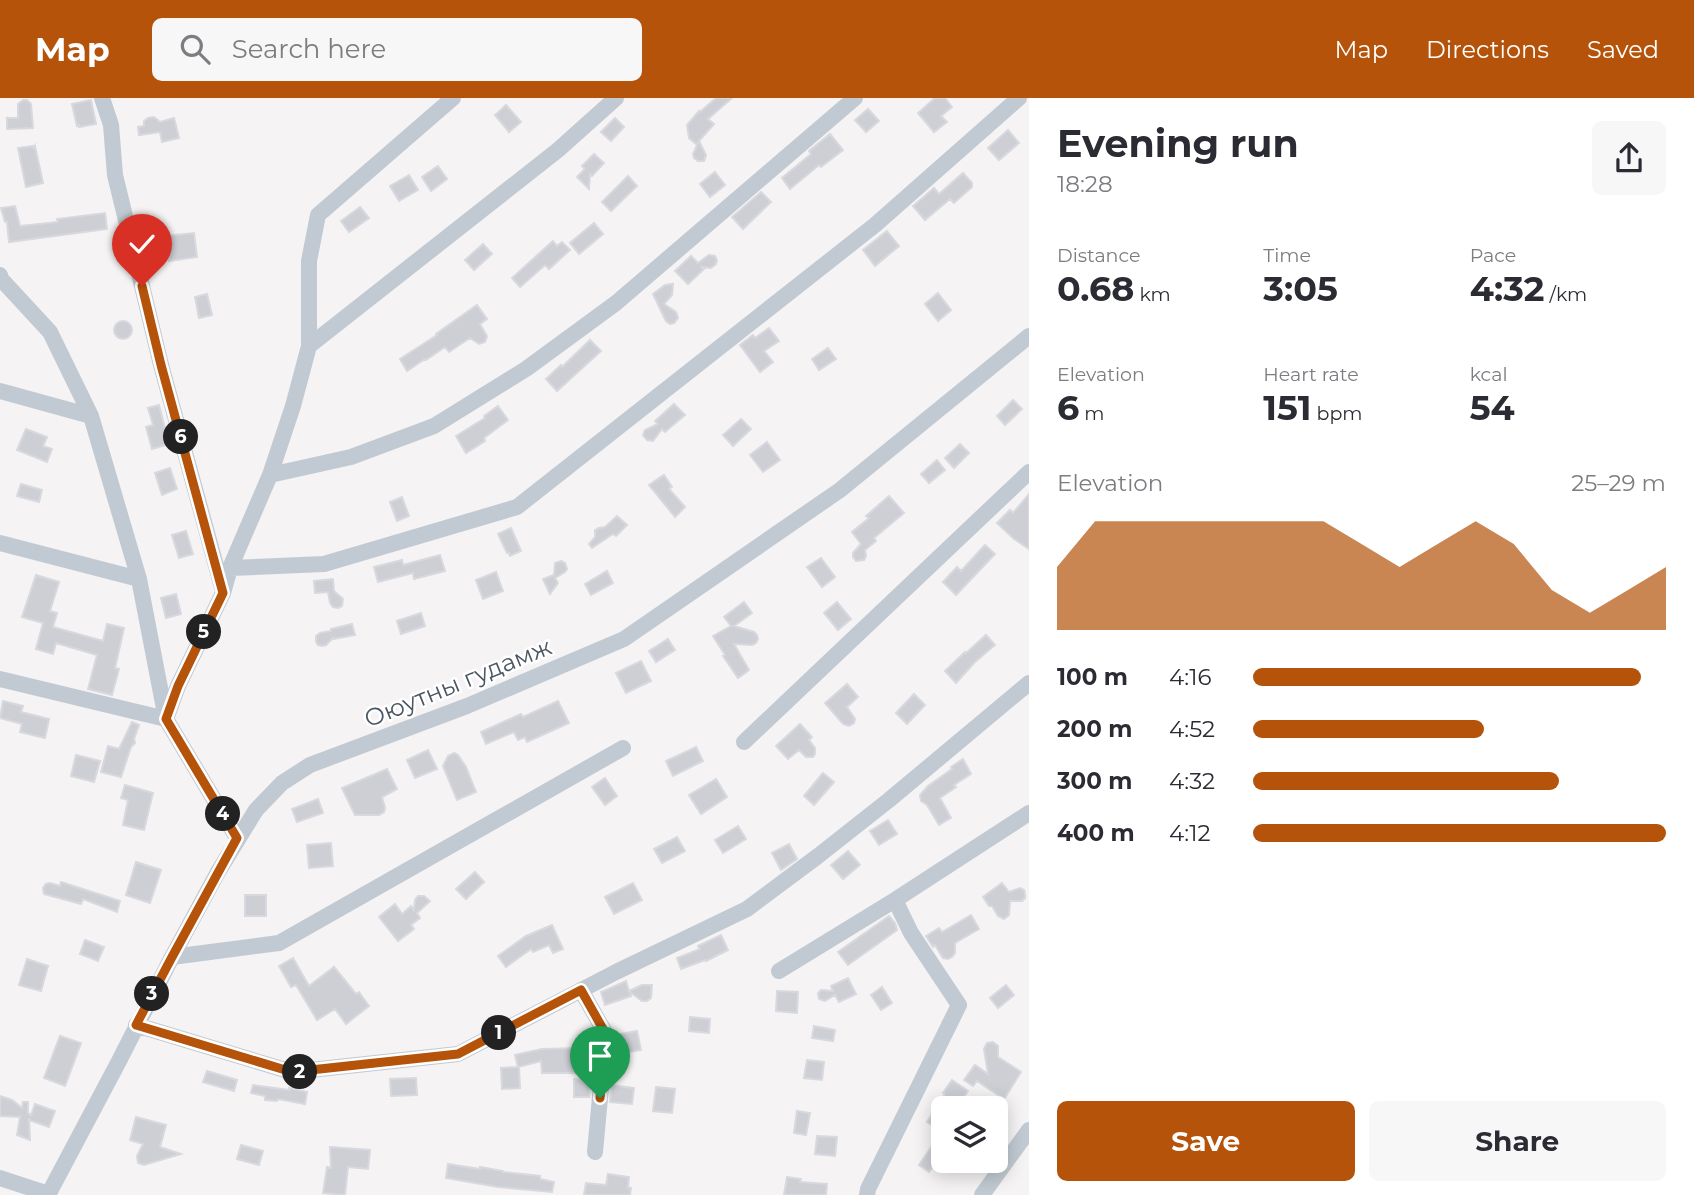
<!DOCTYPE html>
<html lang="en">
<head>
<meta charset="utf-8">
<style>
  :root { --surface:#fff; --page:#f7f7f7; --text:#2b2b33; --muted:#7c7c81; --accent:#b45309 }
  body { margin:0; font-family:Montserrat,sans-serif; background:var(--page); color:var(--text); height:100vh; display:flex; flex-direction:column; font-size:26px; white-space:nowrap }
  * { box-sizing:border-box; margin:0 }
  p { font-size:23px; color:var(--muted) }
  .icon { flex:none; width:38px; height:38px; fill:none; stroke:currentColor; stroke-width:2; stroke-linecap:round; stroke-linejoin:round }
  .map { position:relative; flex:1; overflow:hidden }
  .panel { display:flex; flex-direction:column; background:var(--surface); width:665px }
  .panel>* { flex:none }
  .controls { position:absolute; left:931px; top:998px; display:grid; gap:14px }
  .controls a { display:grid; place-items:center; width:77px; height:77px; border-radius:10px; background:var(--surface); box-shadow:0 4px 18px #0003; font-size:35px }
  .pin { position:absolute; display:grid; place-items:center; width:60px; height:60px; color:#fff; margin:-72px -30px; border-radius:50% 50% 50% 0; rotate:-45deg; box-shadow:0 0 7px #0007 }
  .pin .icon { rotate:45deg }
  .km { position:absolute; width:35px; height:35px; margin:-18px; border-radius:50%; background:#222; color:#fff; font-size:19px; line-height:35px; text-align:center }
  .round { display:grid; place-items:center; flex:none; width:74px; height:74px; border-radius:10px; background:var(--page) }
  .overview { display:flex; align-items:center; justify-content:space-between; height:119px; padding:0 28px }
  h1 { font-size:38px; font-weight:700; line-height:52px }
  .metrics { display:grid; grid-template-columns:repeat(3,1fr); gap:10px; height:119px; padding:7px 28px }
  .metrics div { display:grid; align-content:center }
  .metrics b { font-size:35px; font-weight:700 }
  .metrics small { font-size:19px; font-weight:400 }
  .metrics p { font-size:19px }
  .chart { height:196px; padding:14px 28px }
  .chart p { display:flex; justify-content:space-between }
  .chart svg { width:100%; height:126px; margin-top:7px; fill:var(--accent); opacity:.7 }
  .button { display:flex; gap:14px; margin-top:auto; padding:14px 28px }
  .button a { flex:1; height:80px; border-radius:10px; background:var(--accent); color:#fff; font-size:28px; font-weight:700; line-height:80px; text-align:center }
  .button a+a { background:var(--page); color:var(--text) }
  ul { padding:0 28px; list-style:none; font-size:23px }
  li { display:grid; grid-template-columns:112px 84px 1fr; align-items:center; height:52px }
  li i { height:18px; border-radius:9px; background:var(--accent) }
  header { display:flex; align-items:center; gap:42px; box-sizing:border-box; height:98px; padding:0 35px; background:var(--accent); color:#fff }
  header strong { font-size:33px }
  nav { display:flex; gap:38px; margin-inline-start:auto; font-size:24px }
  .search { width:490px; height:63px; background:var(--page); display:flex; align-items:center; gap:18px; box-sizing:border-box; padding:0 24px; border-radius:10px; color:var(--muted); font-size:26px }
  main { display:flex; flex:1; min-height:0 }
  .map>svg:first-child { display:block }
</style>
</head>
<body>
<header>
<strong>Map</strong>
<div class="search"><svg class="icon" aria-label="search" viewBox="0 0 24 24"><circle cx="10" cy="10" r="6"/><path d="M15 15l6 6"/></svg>Search here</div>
<nav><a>Map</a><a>Directions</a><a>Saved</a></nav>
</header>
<main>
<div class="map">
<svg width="1029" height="1097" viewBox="0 0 1029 1097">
  <rect width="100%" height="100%" fill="#f5f3f3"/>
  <path fill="#cdcfd5" stroke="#d7d9de" stroke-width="2" d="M716 0H732L708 21 714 26 699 43 706 57 704 63H698L694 60 693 56 698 45 696 46 689 40 687 27 699 13 700 14Z
    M935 0H945L952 9 941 18 947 24 934 34 918 15Z
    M23 2H27L31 6 33 30 7 31V20H18V6Z
    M91 2 96 26 79 29V27L77 28 72 6Z
    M506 7 521 24 509 34 495 17Z
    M868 11 879 23 866 34 855 22Z
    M154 19 160 24 174 20 179 40 162 44 160 34 139 37 138 29 144 28V23L148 20Z
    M615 20 624 29 611 43 601 34Z
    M1008 32 1019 45 999 62 988 50Z
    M830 36 843 52 821 69 819 67 790 91 782 80 811 56 809 53Z
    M34 48V51L35 48 43 85 26 89 18 50Z
    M594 56 604 65 592 78 590 76 589 91 577 79 585 71 582 68Z
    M438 68 447 81 431 93 422 79Z
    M715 74 725 87 710 99 700 86Z
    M963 75 972 85V89L954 105 950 101 925 122 913 108 934 90 939 96Z
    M409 77 418 92 399 103 390 88Z
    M628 78 637 88 611 113 602 104Z
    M761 94 771 104 743 131 732 119Z
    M15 108 20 128 58 124 57 121 105 115 107 131 9 144 7 124H5L1 110Z
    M360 109 369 120 349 134 341 123Z
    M594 125 603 136 579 156 570 145Z
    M887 133 899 148 875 168 863 152Z
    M194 135 197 159 169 163 167 138Z
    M553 143 557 148 562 144 570 152 549 171 545 167 520 189 512 180Z
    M483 146 492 156 474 172 465 162Z
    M709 157 715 158 717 162 716 166 711 170 701 169 704 171 688 186 675 173 691 158 698 165Z
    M673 186 672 197 664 206 676 214 678 220 674 225 670 226 666 223 653 196 665 187Z
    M938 195 951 212 938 223 925 206Z
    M207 196 212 217 199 220 195 199Z
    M477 207 487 221 480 226 487 238 485 244 479 246 470 240 449 254 445 249 426 262 425 261 407 273 400 261 437 237 436 236Z
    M114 232a9 9 0 1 1 18 0a9 9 0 1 1-18 0Z
    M769 230 779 243 764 253 773 264 760 274 740 247 753 237 755 240Z
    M590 242 601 253 557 293 546 281 561 267 562 269Z
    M828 250 836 261 819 272 812 261Z
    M1013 302 1022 311 1005 327 997 318Z
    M674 306 685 317 665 334 662 331 653 343 647 342 643 337 645 332 658 326 655 323Z
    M159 307 169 346 152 351 146 329 153 327 148 310Z
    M498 308 508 322 484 340 485 343 466 355 456 338 485 320 484 318Z
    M741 321 751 331 733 348 723 337Z
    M26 331 47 339 43 348 52 351 47 364 17 352Z
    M767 344 780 362 763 374 750 357Z
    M960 346 969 355 954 370 945 360Z
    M937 362 945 372 929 385 921 376Z
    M170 370 177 391 162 397 155 375Z
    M664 377 672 389 669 391 685 409 675 419 649 387Z
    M21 386 42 392 39 404 17 398Z
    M1029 396V451L1014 441 997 425 1010 412 1013 415Z
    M889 398 904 415 874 440 876 443 865 452 866 458 864 462 856 463 853 459V455L861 446 852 434 869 420 866 418Z
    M402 399 409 418 397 423 390 404Z
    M617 418 627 427 616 438 613 436 592 450 589 446 595 439V432L599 430 605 429Z
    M511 430 521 453 510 458 509 455H507L498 436Z
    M186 433 193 456 179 460 172 437Z
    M985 447 995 456 956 497 943 484 957 469 961 473Z
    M440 457 445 473 414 481 413 475 378 484 374 469 402 462 403 467Z
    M821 460 835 479 822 489 807 469Z
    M561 463 565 465 567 471 565 474 555 480 558 485 550 496 543 481 554 477 555 465Z
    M607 473 613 485 591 497 585 486Z
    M496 474 503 493 483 501 476 482Z
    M36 477 59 484 50 513 57 515 53 529 103 543 107 526 124 530 115 570 119 571 112 597 88 591 97 557 56 545 53 556 36 551 43 525 22 519Z
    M333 481 334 493 343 501 342 508 338 510 333 509 330 505 328 494 315 495 314 483Z
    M176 496 181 516 166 520 161 500Z
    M744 504 752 515 734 528 754 534 757 537 758 541 756 545 752 547 734 546 749 572 738 580 723 558 725 557 713 538 731 528 724 519Z
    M837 504 851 521 838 532 824 515Z
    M421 515 425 528 401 536 397 523Z
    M352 526 355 537 333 541V540L326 547 322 548 318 547 316 544V538L320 535 331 533V531Z
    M986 537 995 547 975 564 956 585 945 573 965 554 966 555Z
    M668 541 675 552 656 564 649 553Z
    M641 563 651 583 626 595 616 575Z
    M847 586 858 599 847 609 855 621 854 625 849 628 843 626 825 605Z
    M914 596 925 607 907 626 896 615Z
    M3 603 23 608 21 614 49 621 45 640 20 634 22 626 0 620Z
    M558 603 569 625 527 644 525 639 518 642 514 634 486 646 481 634 521 616 523 619Z
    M132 624 139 627 134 641 135 645 131 649 121 679 101 674 108 648 119 651Z
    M800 626 812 639 809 642 815 650V656L813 659H806L799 652 788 661 776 648Z
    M696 649 703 663 673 678 666 663Z
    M428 652 437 671 415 680 407 662Z
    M454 655 458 657 466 669 476 694 457 702 443 668 448 658Z
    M76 657 100 663 94 684 71 678Z
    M963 661 971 676 954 687 956 689 940 700 951 720 939 727 927 707 921 703 920 697 928 688 952 671 951 669Z
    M387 671 397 691 382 699 385 710 384 714 379 717H355L342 690Z
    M823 675 834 684 814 707 804 698Z
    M605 680 617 698 605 707 592 689Z
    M716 681 727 699 701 716 689 697Z
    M125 687 153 695 144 732 123 727 128 702 121 700Z
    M318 701 323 715 297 724 292 711Z
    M888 722 897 736 879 747 870 733Z
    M738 728 746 741 723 755 715 742Z
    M677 739 685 753 662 765 654 751Z
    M331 745 333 768 309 770 307 747Z
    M789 746 797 761 781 772 772 755Z
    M848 753 860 767 843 781 831 767Z
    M136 764 161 772 150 805 126 797Z
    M475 774 484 784 466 801 456 791Z
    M61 784 120 803 117 814 83 801 81 806 44 796 43 790 46 786 50 785 60 788Z
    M633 785 642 802 614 816 605 799Z
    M1002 785 1009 794 1020 790 1024 792 1025 796V800L1022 803H1010L1009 817 1004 821 998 818 992 808H989L983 799Z
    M245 797H266V818H245Z
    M418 798H424L430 803 417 815 420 820 411 827 414 831 398 843 379 819 395 806 402 816 411 808 414 812 415 802Z
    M971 817 979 831 955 845V855L952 859 948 861 943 860 935 847 933 849 926 838 939 830 942 834Z
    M889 818 895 825 897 832 848 867 838 854Z
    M552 827 563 851 553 855 549 847 533 854 531 851 506 869 498 858 526 838Z
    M721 837 728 852 706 863 705 862 681 871 677 860 700 851 698 848Z
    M85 842 104 849 98 863 80 856Z
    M293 860 309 888 334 869 356 896 359 894 369 908 346 926 335 911 317 922 296 887 291 889 279 868Z
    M27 861 48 868 41 893 19 887Z
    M848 880 856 896 839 904 835 897 825 903 819 901 818 895 821 892 833 893 831 888Z
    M626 883 629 893 642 887H652L651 900 647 903H642L630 894 631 898 605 907 601 894Z
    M1006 887 1014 897 998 910 990 900Z
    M882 889 892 905 881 912 871 897Z
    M777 893 798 894 797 915 776 913Z
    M690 919 710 921 709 935 689 933Z
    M814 928 835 932 833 943 812 940Z
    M637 933 641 952 623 955 620 936Z
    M60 938 81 945 65 988 44 980Z
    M993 944 998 948V959L1021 974 1004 1001 977 983 973 988 964 982 975 967 988 976 984 951 987 945Z
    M579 950 580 975H542L541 963 518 969 515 957 542 951Z
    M807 962 824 964 822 982 804 980Z
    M519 969 520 990 502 991 501 970Z
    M207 973 237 982 234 993 203 984Z
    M416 980 417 997 391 998 390 981Z
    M574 981 590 982 589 999H574Z
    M952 982 968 993 956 1010H943V1034L927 1024 945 996 943 995Z
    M253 987 289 992V990L307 994 305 1006 278 1001 277 1003 265 1002V998L251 995Z
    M612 987 634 990 632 1006 610 1004Z
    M656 989 675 991 672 1015 653 1013Z
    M0 998 12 1002 22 1010 23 1004H28V1015L31 1017 35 1006 55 1013 49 1029 29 1022V1020L30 1042 17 1037 20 1019 0 1018Z
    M797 1013 810 1015 806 1037 794 1035Z
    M136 1019 166 1027 160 1049 181 1056 144 1067 138 1065 137 1058 143 1046 130 1042Z
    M817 1038 837 1039 835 1058 815 1056Z
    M241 1047 263 1053 259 1067 237 1061Z
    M932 1048 943 1056 929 1074 919 1067Z
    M330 1049 370 1052 368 1071 348 1069 345 1097 323 1095 327 1069 331 1070Z
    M448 1066 480 1071V1069L503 1073V1074L540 1078V1081L554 1084 552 1094 498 1089 446 1080Z
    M608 1076 629 1079 628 1089 631 1090 630 1097H584L586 1085 606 1087Z
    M787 1079 801 1081 800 1084 827 1086 826 1097H784Z"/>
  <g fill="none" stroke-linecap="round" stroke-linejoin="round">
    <path stroke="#c1cad2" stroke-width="16" d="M102 0 111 27 115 77 142 188 161 267 223 493
      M0 177 1 181 50 234 91 318 139 481 166 621 0 581
      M309 248V163L318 117 453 0
      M0 293 91 318
      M270 377 351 359 434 328 526 271 616 205 855 0
      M0 445 139 481
      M230 470 324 466 517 409 875 127 1019 0
      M744 644 1029 374
      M237 740 166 621 178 588 223 495 230 470 270 377 293 308 309 248 558 52 616 0
      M172 859 279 845 623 650
      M779 873 895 802 1029 715
      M581 892 603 931 605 945 595 1054
      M136 927 292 974 458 956 616 874 747 811 818 758 889 702 1029 585
      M0 1080 49 1096
      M48 1097 119 963 172 859 218 774 256 712 282 685 310 667 467 608 624 541 840 392 1029 238
      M867 1097 868 1091 959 907 911 835 895 802
      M982 1097 1029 1032"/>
  </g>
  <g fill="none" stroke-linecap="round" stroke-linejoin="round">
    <defs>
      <path id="route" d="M142 188 161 267 223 495 178 588 166 621 237 740 172 859 136 927 292 974 458 956 581 892 603 931 605 945 600 1000"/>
    </defs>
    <use href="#route" stroke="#fff" stroke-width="14"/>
    <use href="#route" stroke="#b45309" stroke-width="9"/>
  </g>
  <g text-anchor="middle" stroke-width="5" stroke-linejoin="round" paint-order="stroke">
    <g font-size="24" fill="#4a5661" stroke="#fff">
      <text transform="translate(458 585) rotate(-22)" y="8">Оюутны гудамж</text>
    </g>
  </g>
</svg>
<div class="controls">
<a><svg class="icon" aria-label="layers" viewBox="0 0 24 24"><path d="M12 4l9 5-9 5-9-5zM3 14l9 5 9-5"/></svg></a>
</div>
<div class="pin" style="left:600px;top:1000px;background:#1e9e55"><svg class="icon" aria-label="arrive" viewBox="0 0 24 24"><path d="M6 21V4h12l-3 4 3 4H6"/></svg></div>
<div class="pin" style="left:142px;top:188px;background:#d93025"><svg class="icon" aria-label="check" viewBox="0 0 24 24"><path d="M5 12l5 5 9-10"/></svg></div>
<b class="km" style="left:499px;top:935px">1</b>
<b class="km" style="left:300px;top:974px">2</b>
<b class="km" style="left:152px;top:896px">3</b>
<b class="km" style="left:223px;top:716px">4</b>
<b class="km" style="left:204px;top:534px">5</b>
<b class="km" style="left:181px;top:339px">6</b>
</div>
<section class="panel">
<div class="overview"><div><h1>Evening run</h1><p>18:28</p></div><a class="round"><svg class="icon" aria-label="share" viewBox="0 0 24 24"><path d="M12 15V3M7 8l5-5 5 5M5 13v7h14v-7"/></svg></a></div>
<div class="metrics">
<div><p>Distance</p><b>0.68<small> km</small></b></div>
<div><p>Time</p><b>3:05</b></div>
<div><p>Pace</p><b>4:32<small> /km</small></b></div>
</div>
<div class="metrics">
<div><p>Elevation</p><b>6<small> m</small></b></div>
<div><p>Heart rate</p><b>151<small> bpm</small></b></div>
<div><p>kcal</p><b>54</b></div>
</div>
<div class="chart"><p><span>Elevation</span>25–29 m</p>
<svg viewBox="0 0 160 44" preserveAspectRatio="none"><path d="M0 44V22L10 6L20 6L30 6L40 6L50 6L60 6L70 6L80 14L90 22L100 14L110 6L120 14L130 30L140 38L150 30L160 22V44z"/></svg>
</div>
<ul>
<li><b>100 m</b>4:16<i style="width:94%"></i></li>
<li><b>200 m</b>4:52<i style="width:56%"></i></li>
<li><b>300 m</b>4:32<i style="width:74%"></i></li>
<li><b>400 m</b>4:12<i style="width:100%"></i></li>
</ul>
<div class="button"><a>Save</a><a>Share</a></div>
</section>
</main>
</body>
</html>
